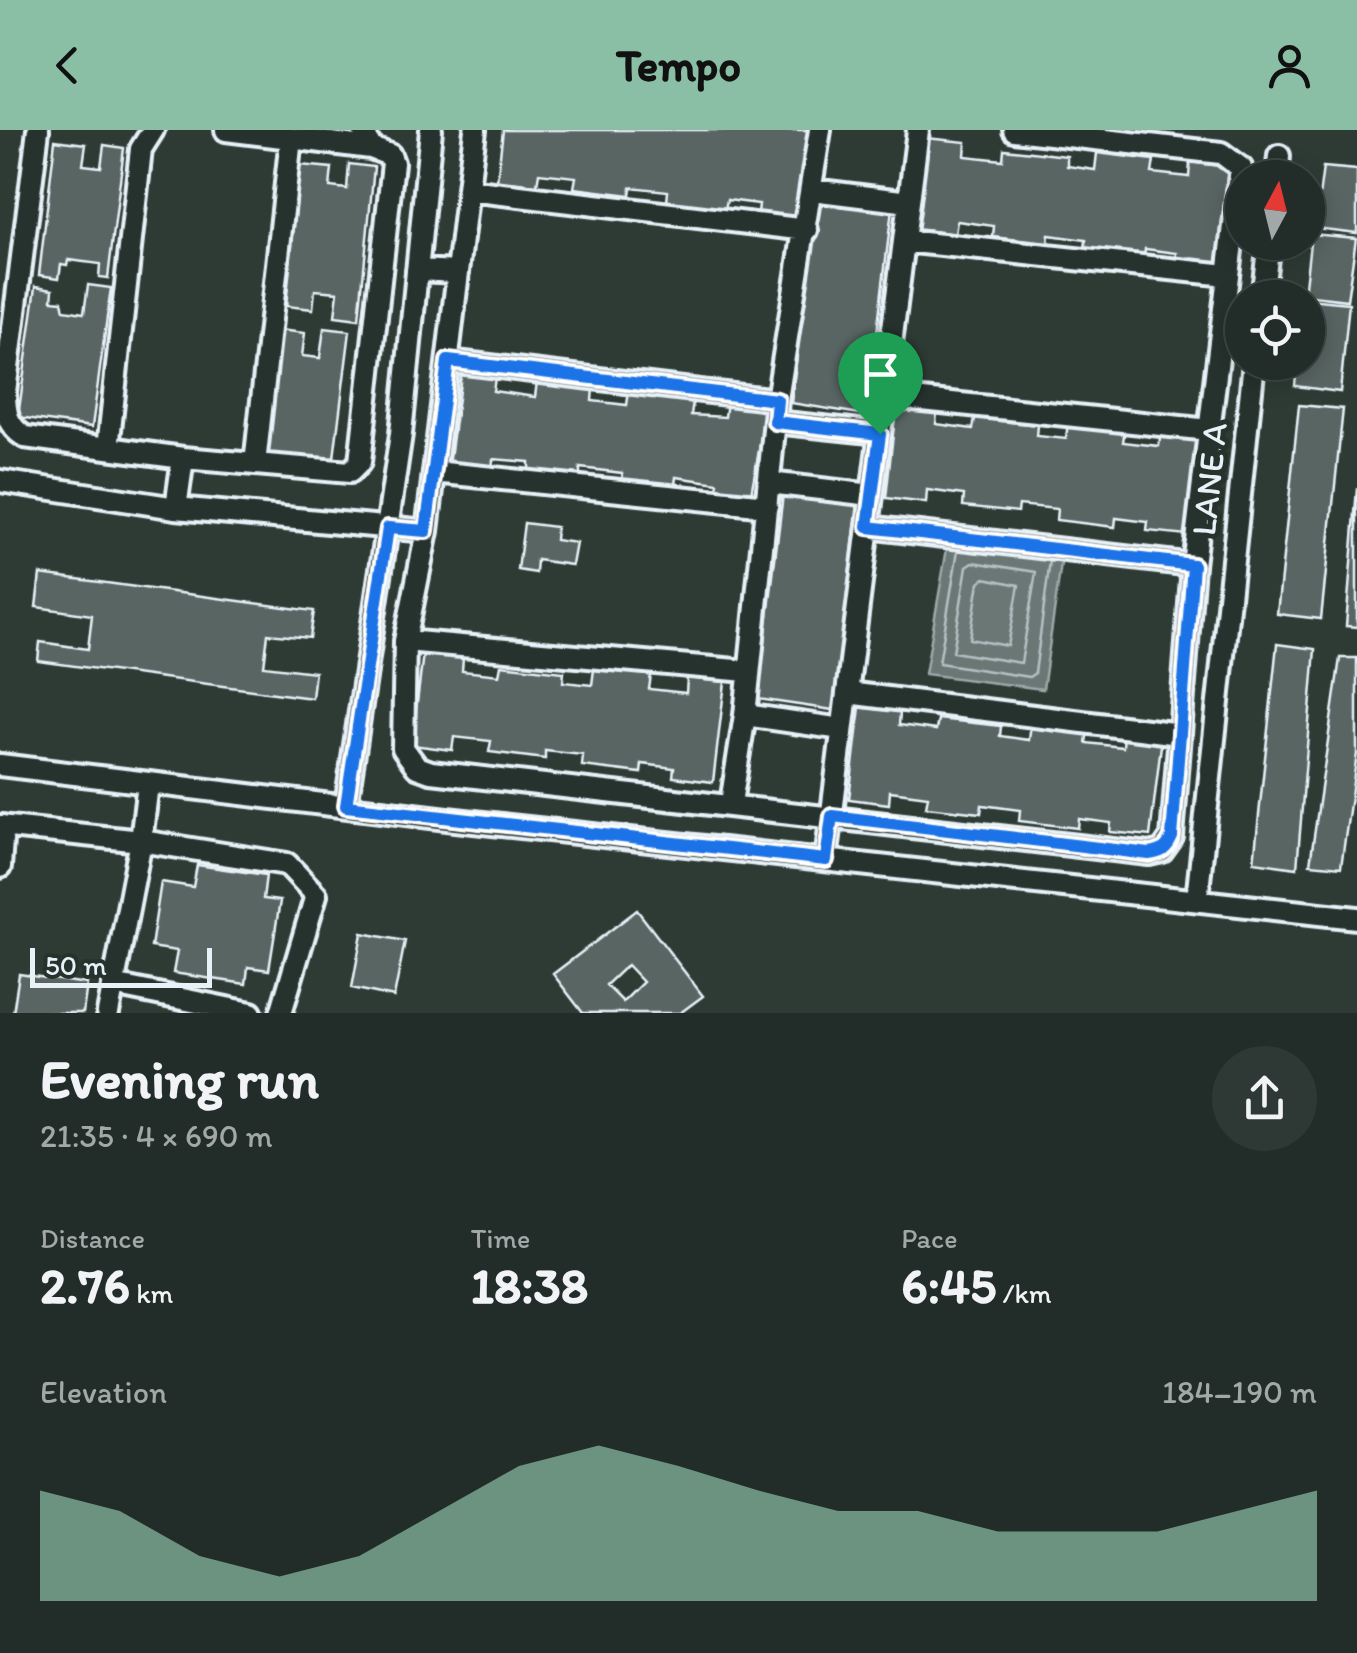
<!DOCTYPE html>
<html lang="en">
<head>
<meta charset="utf-8">
<style>
  :root { --surface:#222c28; --page:#2e3834; --text:#f1f3f6; --muted:#a2a7a8; --line:#3f4845; --accent:#8abfa5 }
  body { margin:0; font-family:Itim,sans-serif; background:var(--page); color:var(--text); height:100vh; display:flex; flex-direction:column; font-size:38px; white-space:nowrap }
  * { box-sizing:border-box; margin:0 }
  p { font-size:32px; color:var(--muted) }
  .icon { flex:none; width:55px; height:55px; fill:none; stroke:currentColor; stroke-width:2; stroke-linecap:round; stroke-linejoin:round }
  .map { position:relative; height:883px; overflow:hidden }
  .drawer { display:flex; flex-direction:column; background:var(--surface); flex:1 }
  .drawer>* { flex:none }
  .needle { width:65px; rotate:7deg }
  .buttons { position:absolute; left:1225px; top:30px; display:grid; gap:20px }
  .buttons a { display:grid; place-items:center; width:100px; height:100px; border-radius:50%; background:var(--surface); box-shadow:0 5px 25px #0003,0 0 0 2px var(--line); font-size:50px }
  .scale { position:absolute; left:30px; bottom:25px; width:182px; box-sizing:border-box; padding-left:10px; border:5px solid #e8f1f8; border-top:0; font-size:28px; line-height:35px; white-space:nowrap; color:#e8f1f8; -webkit-text-stroke:8px #26332d; paint-order:stroke }
  .pin { position:absolute; display:grid; place-items:center; width:85px; height:85px; color:#fff; margin:-102px -42px; border-radius:50% 50% 50% 0; rotate:-45deg; box-shadow:0 0 10px #0007 }
  .pin .icon { rotate:45deg }
  .round { display:grid; place-items:center; flex:none; width:105px; height:105px; border-radius:52px; background:var(--page) }
  .headline { display:flex; align-items:center; justify-content:space-between; height:170px; padding:0 40px }
  h1 { font-size:55px; font-weight:700; line-height:75px }
  .stats { display:grid; grid-template-columns:repeat(3,1fr); gap:15px; height:170px; padding:10px 40px }
  .stats div { display:grid; align-content:center }
  .stats b { font-size:50px; font-weight:700 }
  .stats small { font-size:28px; font-weight:400 }
  .stats p { font-size:28px }
  .chart { height:280px; padding:20px 40px }
  .chart p { display:flex; justify-content:space-between }
  .chart svg { width:100%; height:180px; margin-top:10px; fill:var(--accent); opacity:.7 }
  header { display:flex; justify-content:space-between; align-items:center; height:130px; padding:0 40px; background:var(--accent); color:#111; font-size:45px; font-weight:700 }
  .map>svg:first-child { display:block }
</style>
</head>
<body>
<header><svg class="icon" aria-label="back" viewBox="0 0 24 24"><path d="M15 5l-7 7 7 7"/></svg>Tempo<svg class="icon" aria-label="person" viewBox="0 0 24 24"><circle cx="12" cy="8" r="4"/><path d="M4 21q1-7 8-7t8 7"/></svg></header>
<div class="map">
<svg width="1357" height="883" viewBox="0 0 1357 883">
  <rect width="100%" height="100%" fill="#2e3b35"/>
  <filter id="ink" filterUnits="userSpaceOnUse"><feTurbulence type="fractalNoise" baseFrequency=".01" numOctaves="2"/><feDisplacementMap in="SourceGraphic" scale="20" xChannelSelector="R" yChannelSelector="G"/><feConvolveMatrix kernelMatrix="1 2 1 2 8 2 1 2 1" color-interpolation-filters="sRGB"/></filter>
  <g filter="url(#ink)">
    <path fill="#6b7775" stroke="#9da8a9" stroke-width="2.5" d="M949 407 1063 420 1043 559 925 544Z"/>
    <g fill="none" stroke-linecap="round" stroke-linejoin="round">
      <path stroke="#b6c0c4" stroke-width="2.5" d="M958 420 939 533 1029 547 1035 543 1050 431
        M973 432 1036 442 1021 533 953 522 967 436Z
        M985 448 1019 455 1008 516 970 509 979 452Z"/>
    </g>
    <path fill="#596563" stroke="#e8f1f8" stroke-width="2.5" fill-rule="evenodd" d="M503 0H809L799 88 758 83 759 74 727 70 725 79 667 72 668 61 631 57 630 65 574 58 576 47 539 43 537 55 497 51Z
      M926 8 966 12 965 26 1003 30 1004 19 1067 26V36L1095 40 1097 23 1154 30 1152 43 1189 47 1190 32 1228 37 1217 136 1176 132 1177 123 1145 119 1144 127 1085 121 1086 110 1049 105 1048 113 993 107 994 96 957 91 955 104 915 99Z
      M55 10 86 14 83 35 101 37 104 15 124 18 108 148 99 147 100 134 68 130 67 135 61 134 59 148 39 145Z
      M349 34 374 37 359 189 335 186 338 162 315 160 313 179 286 176 300 35 332 38 330 57 347 59Z
      M1323 37 1357 40V103L1315 98Z
      M817 68 892 79 867 285 791 273Z
      M1311 104 1356 108 1347 170 1304 165Z
      M88 155 111 158 92 297 18 287 36 156 53 159 52 170 62 171 64 180 84 183Z
      M1308 169 1349 173 1340 262 1295 256 1297 232H1308Z
      M324 198 350 201 334 328 320 334 261 331 278 200 305 203 302 226 320 228Z
      M461 245 495 248 493 261 535 267 537 251 593 257 592 271 627 275 629 261 684 266 693 271 691 285 725 287 727 271 767 277 750 369 716 364 718 353 676 347 674 362 624 357 622 343 580 338V351L529 345V332L493 329 492 342 449 336Z
      M1299 275 1343 279 1321 489 1277 484Z
      M896 276 937 281 936 294 973 299 975 288 1038 295 1037 306 1066 309 1068 292 1125 299 1123 312 1159 316 1161 301 1199 306 1187 405 1147 401 1148 392 1116 388 1115 397 1056 390 1057 379 1019 375 1018 382 963 376 964 365 927 360 926 373 886 368Z
      M1357 358V497L1346 496Z
      M783 364 858 374 833 580 758 569Z
      M524 393 556 397 555 410 576 413 572 435 537 430 536 443 518 440Z
      M40 444 314 481 310 508 268 504 264 536 315 542 312 568 38 531 40 512 88 519 92 485 36 477Z
      M1277 514 1315 519 1297 738 1254 732Z
      M423 523 463 528 462 541 499 545 501 535 564 542 563 552 592 555 594 539 651 545 649 559 686 563 687 548 725 552 713 652 673 647 674 638 642 634 641 643 582 636 583 625 545 621V629L489 622 491 611 454 607 452 620 412 615Z
      M1340 528H1357V624L1341 737 1310 734Z
      M860 577 900 582 899 595 936 600 938 589 1001 596 1000 606 1029 610 1031 593 1088 600 1086 613 1123 617 1124 602 1162 607 1150 706 1110 702 1111 693 1079 689 1078 698 1019 691 1020 680 982 675 981 683 926 677 928 666 890 661 889 674 849 669Z
      M197 735 266 745 263 769 280 771 269 840 248 837 246 854 173 843 177 821 151 817 161 752 193 757Z
      M637 780 703 866 680 883H583L553 844ZM627 835 643 852 623 872 606 855Z
      M362 803 405 811 394 867 352 858Z
      M19 844 87 854 83 883H13Z"/>
    <g fill="none" stroke-linecap="round" stroke-linejoin="round">
      <defs>
        <path id="street" d="M38 0 5 262C5 282 7 296 25 307L183 328 350 342 360 332 393 33 390 25 371 18 363 0
          M226 0 371 18
          M475 0 427 401 405 511 403 618 417 637 431 642 1149 724 1162 721 1172 707 1193 435 1241 38 1221 23 1014 0
          M1277 48 1279 26
          M468 60 807 100
          M812 60 909 72
          M904 111 1227 145
          M417 140 458 142
          M1262 168 1269 112
          M448 231 777 270 820 0
          M884 266 1209 300
          M775 292 880 303
          M108 318 141 19 153 0
          M255 334 291 8
          M434 342 767 376
          M0 351 176 378 427 401
          M769 353 872 365
          M176 378 183 328
          M868 397 1193 435
          M405 511 747 541
          M847 563 1180 604
          M745 585 842 599
          M0 635 456 690 1357 788
          M731 673 745 585 777 270
          M346 676 401 304 431 0
          M0 696 141 711 287 734 316 765 281 883
          M826 730 918 0
          M0 737 3 696
          M1197 770 1254 232
          M113 855 251 883
          M108 883 141 711 148 654"/>
      </defs>
      <use href="#street" stroke="#e8f1f8" stroke-width="28"/>
      <use href="#street" stroke="#26332d" stroke-width="20"/>
    </g>
  </g>
  <g fill="none" stroke-linecap="round" stroke-linejoin="round" filter="url(#ink)">
    <defs>
      <path id="route" d="M448 231 777 270 775 292 880 304 868 397 1193 435 1172 707C1167 719 1162 722 1149 724L832 686 826 730 346 676 388 398 426 401Z"/>
    </defs>
    <use href="#route" stroke="#fff" stroke-width="20"/>
    <use href="#route" stroke="#1a73e8" stroke-width="12"/>
  </g>
  <g text-anchor="middle" stroke-width="10" stroke-linejoin="round" paint-order="stroke">
    <g font-size="35" fill="#e8f1f8" stroke="#26332d">
      <text transform="translate(1209 349) rotate(-84)" y="12">LANE A</text>
    </g>
  </g>
</svg>
<div class="buttons">
<a><svg class="needle" viewBox="-14 -14 28 28"><path d="M0-13l5 13h-10z" fill="#e53935"/><path d="M0 13l5-13h-10z" fill="#a2a7a8"/></svg></a>
<a><svg class="icon" aria-label="locate" viewBox="0 0 24 24"><circle cx="12" cy="12" r="6"/><path d="M12 2v4M12 18v4M2 12h4M18 12h4"/></svg></a>
</div>
<div class="scale">50 m</div>
<div class="pin" style="left:880px;top:304px;background:#1e9e55"><svg class="icon" aria-label="arrive" viewBox="0 0 24 24"><path d="M6 21V4h12l-3 4 3 4H6"/></svg></div>
</div>
<section class="drawer">
<div class="headline"><div><h1>Evening run</h1><p>21:35 · 4 × 690 m</p></div><a class="round"><svg class="icon" aria-label="share" viewBox="0 0 24 24"><path d="M12 15V3M7 8l5-5 5 5M5 13v7h14v-7"/></svg></a></div>
<div class="stats">
<div><p>Distance</p><b>2.76<small> km</small></b></div>
<div><p>Time</p><b>18:38</b></div>
<div><p>Pace</p><b>6:45<small> /km</small></b></div>
</div>
<div class="chart"><p><span>Elevation</span>184–190 m</p>
<svg viewBox="0 0 160 44" preserveAspectRatio="none"><path d="M0 44V17L10 22L20 33L30 38L40 33L50 22L60 11L70 6L80 11L90 17L100 22L110 22L120 27L130 27L140 27L150 22L160 17V44z"/></svg>
</div>
</section>
</body>
</html>
